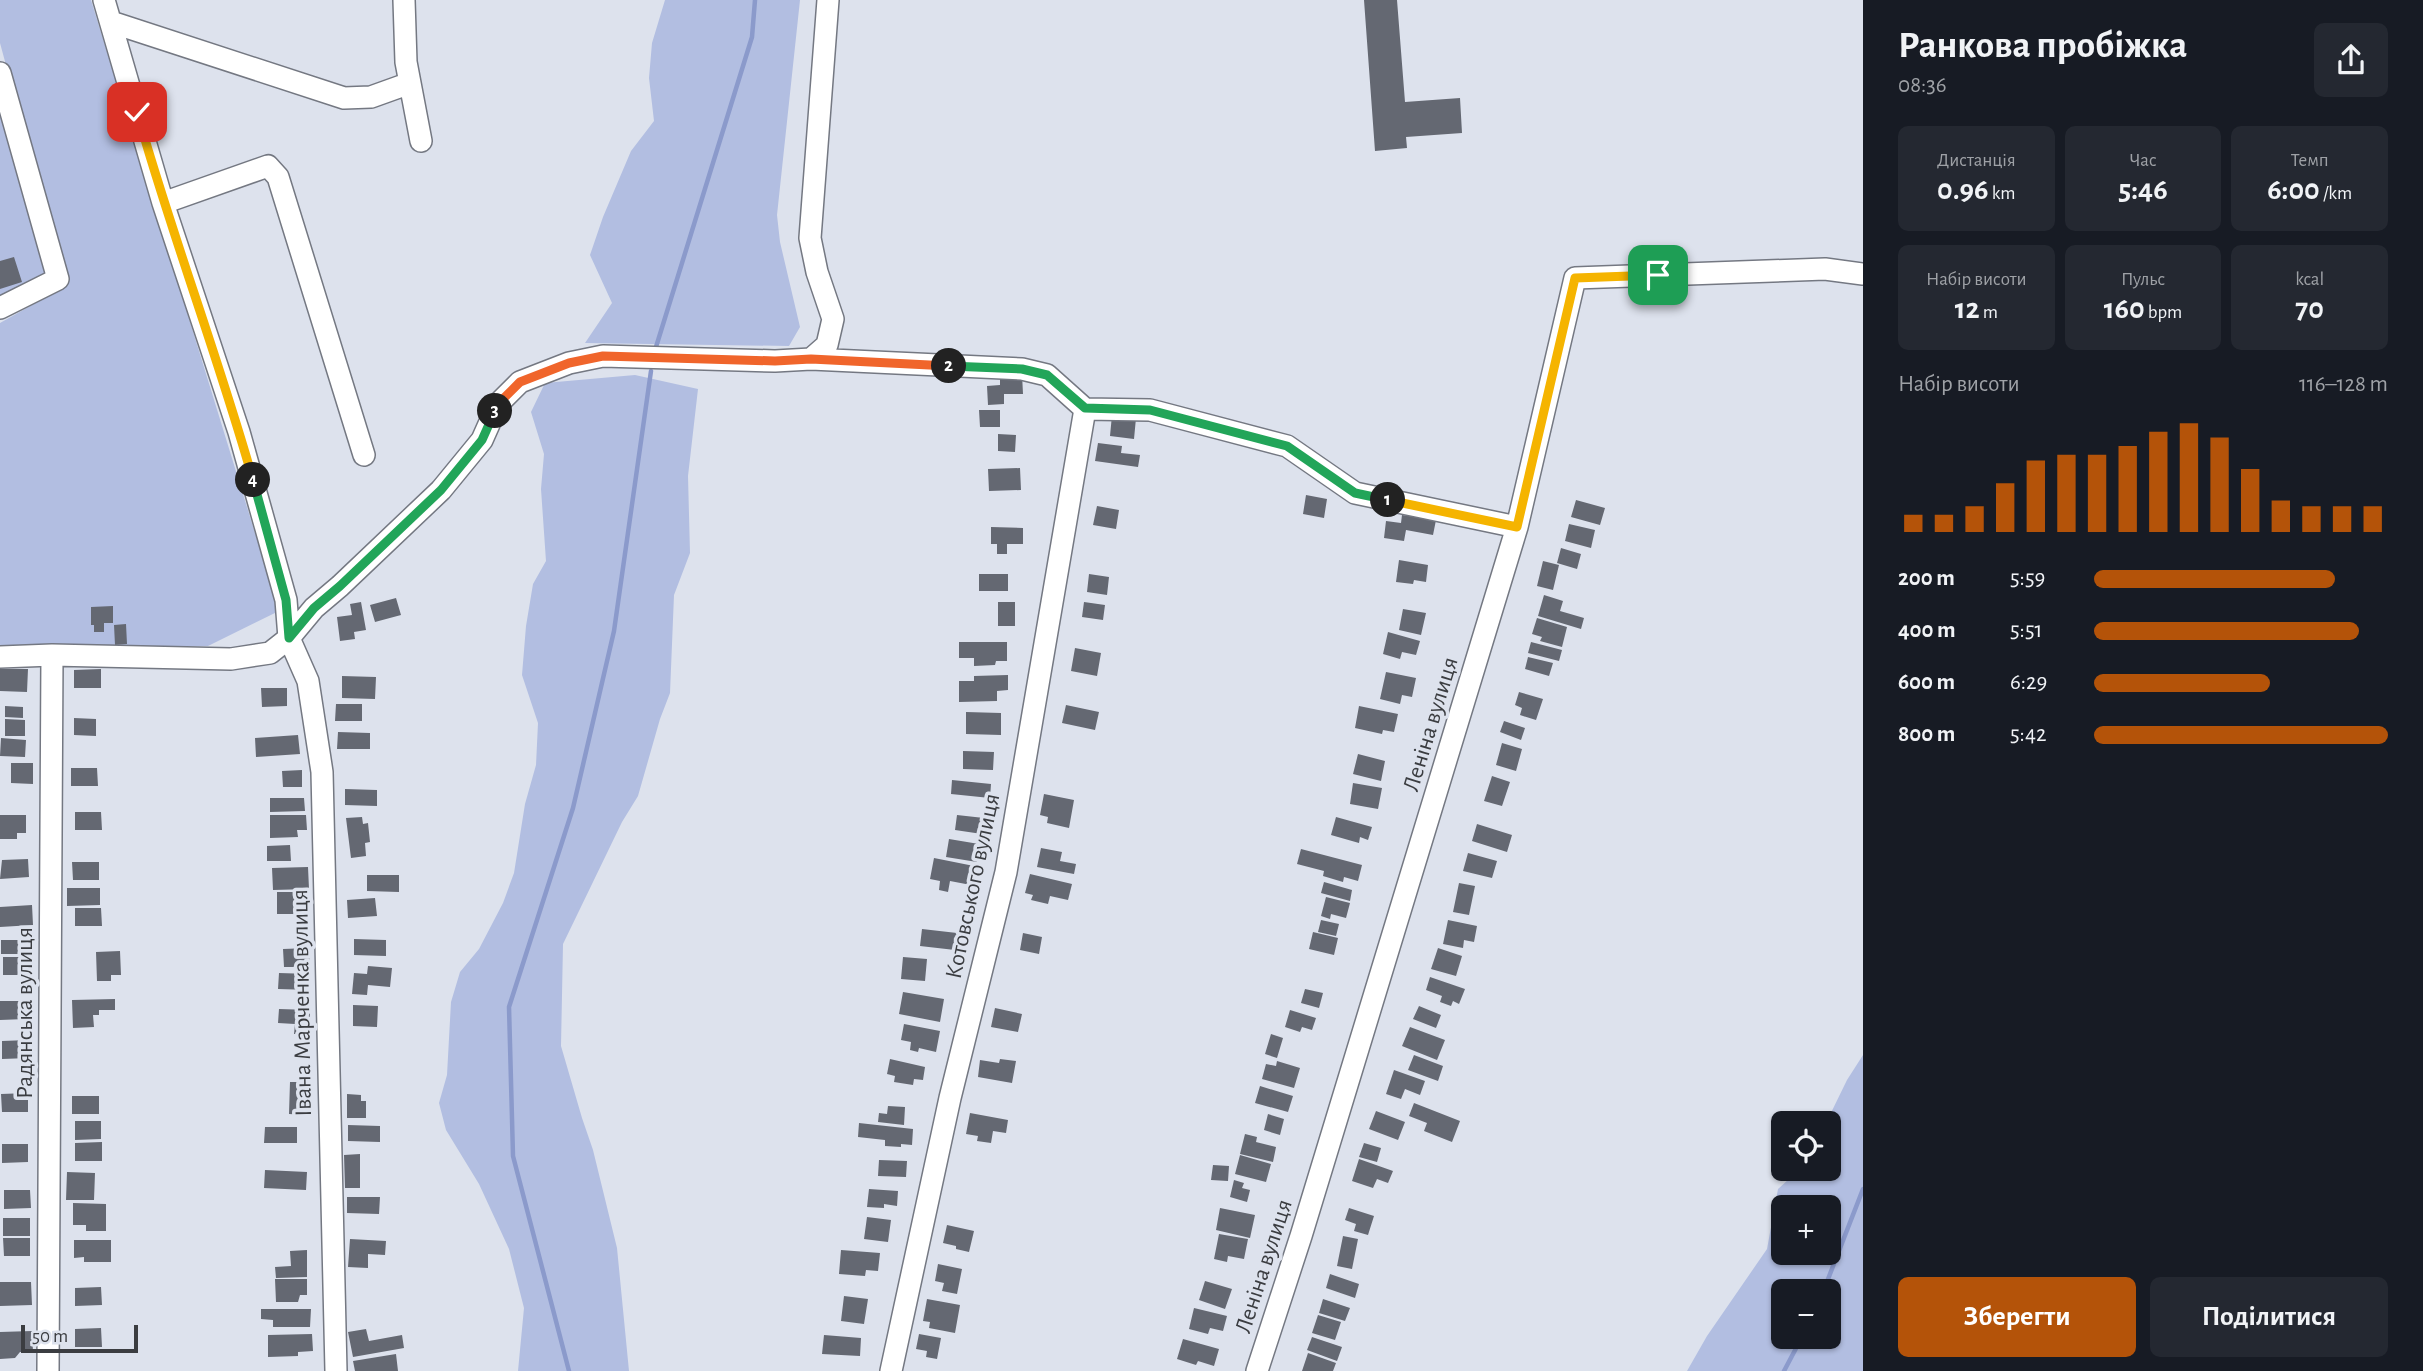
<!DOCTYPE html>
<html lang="uk">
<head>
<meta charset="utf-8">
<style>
  :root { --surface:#171b24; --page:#242831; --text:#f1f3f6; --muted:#9ea1a6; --accent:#b45309 }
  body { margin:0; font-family:"Alegreya Sans",sans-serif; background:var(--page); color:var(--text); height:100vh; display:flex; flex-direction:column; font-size:26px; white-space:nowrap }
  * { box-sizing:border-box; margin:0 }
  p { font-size:23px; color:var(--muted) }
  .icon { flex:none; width:38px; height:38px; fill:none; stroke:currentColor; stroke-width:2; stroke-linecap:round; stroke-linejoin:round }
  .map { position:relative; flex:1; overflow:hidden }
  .side { display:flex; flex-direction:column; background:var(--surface); width:560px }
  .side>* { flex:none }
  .buttons { position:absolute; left:1771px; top:1111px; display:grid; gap:14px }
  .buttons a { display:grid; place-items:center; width:70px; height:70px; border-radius:10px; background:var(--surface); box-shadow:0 2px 5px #0004; font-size:35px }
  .scale { position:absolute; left:21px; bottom:18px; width:117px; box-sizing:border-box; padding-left:7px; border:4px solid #3b3d41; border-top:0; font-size:19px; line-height:24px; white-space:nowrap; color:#3b3d41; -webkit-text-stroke:5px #dde2ed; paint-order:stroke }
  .pin { position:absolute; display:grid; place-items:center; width:60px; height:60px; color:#fff; margin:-30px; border-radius:14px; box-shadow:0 4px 10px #0006 }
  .km { position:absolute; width:35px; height:35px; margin:-18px; border-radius:50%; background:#222; color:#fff; font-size:19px; line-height:35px; text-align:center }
  .round { display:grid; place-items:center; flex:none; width:74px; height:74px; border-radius:10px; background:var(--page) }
  .summary { display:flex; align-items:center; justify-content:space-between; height:119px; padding:0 35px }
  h1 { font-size:38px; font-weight:600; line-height:52px }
  .figures { display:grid; grid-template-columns:repeat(3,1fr); gap:10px; height:119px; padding:7px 35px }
  .figures div { display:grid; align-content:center; border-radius:10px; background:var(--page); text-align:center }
  .figures b { font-size:30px; font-weight:600 }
  .figures small { font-size:19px; font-weight:400 }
  .figures p { font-size:19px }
  .chart { height:196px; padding:14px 35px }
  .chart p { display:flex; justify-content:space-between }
  .chart svg { width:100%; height:126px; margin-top:7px; stroke:var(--accent); stroke-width:6 }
  .button { display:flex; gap:14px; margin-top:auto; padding:14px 35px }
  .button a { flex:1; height:80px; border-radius:10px; background:var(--accent); color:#fff; font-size:28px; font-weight:600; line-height:80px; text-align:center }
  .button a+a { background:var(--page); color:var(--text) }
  ul { padding:0 35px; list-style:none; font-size:23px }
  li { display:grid; grid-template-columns:112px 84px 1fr; align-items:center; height:52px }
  li i { height:18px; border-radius:9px; background:var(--accent) }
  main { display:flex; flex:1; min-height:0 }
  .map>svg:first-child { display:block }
</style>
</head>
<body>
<main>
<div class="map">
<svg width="1863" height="1371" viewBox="0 0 1863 1371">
  <rect width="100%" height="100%" fill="#dde2ed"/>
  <path fill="#b2bee1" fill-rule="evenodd" d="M0 0H91L279 611 208 646 0 651V323L66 286 0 43Z
    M665 0H800L777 215 780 242 800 327 789 346 585 343 612 303 590 255 603 217 631 151 654 121 649 78 652 43Z
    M0 101 49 276 0 301Z
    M635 375 698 389 688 476 690 553 674 595 670 693 660 719 638 796 622 822 563 944 561 1046 582 1118 593 1150 617 1248 629 1371H518L524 1308 509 1249 479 1184 446 1130 439 1103 447 1075 451 1002 460 972 479 949 503 903 514 873 525 804 536 765 538 723 522 675 526 626 533 584 546 561 541 489 544 454 531 412 545 383Z
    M1863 1055V1371H1687L1707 1336 1767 1249 1778 1189 1800 1169H1829V1124L1826 1123 1847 1080ZM1783 1208H1829V1253H1783ZM1783 1292H1829V1337H1783Z"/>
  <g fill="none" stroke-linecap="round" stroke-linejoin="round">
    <path stroke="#8b9acb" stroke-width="4.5" d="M656 347 752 37 755 0
      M1823 1292 1863 1189
      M569 1371 513 1156 509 1007 573 808 614 631 651 371
      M1784 1371 1802 1337"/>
  </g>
  <path fill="#646872" d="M1364 0H1397L1405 102 1460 98 1462 133 1406 137 1407 148 1375 151Z
    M14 257 22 282 0 289V261Z
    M1022 374 1023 394H1004V404L988 405 987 386 1000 385V375Z
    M979 410H1000V427H980Z
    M1112 415 1136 418 1134 439 1110 436Z
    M998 434 1016 435 1015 452 998 451Z
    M1098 443 1122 446 1121 453 1140 455 1138 467 1095 461Z
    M1020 468 1021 490 989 491 988 469Z
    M1306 495 1327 499 1324 518 1303 514Z
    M1576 500 1605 508 1600 525 1571 517Z
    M1097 506 1119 510 1116 529 1093 525Z
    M1402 515 1436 520 1433 535 1406 530 1404 541 1384 538 1386 521 1401 523Z
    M1569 524 1595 530 1591 548 1565 541Z
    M991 527 1023 528V544H1007V554H997V544H991Z
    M1561 548 1581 554 1577 569 1557 563Z
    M1399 560 1428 565 1426 582 1414 580 1413 584 1396 582Z
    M1543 561 1559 565 1553 590 1537 586Z
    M979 574H1008V591H979Z
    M1089 574 1109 577 1107 595 1087 592Z
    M1544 595 1563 601 1560 611 1584 618 1581 629 1538 616Z
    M396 598 401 615 375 622 370 605Z
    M361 602 366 630 354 632 355 639 340 641 337 617 352 615 350 604Z
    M998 602H1015V626H998Z
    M1084 602 1105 605 1103 620 1082 617Z
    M113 606V623H104V632H94V625H91V607Z
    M1403 609 1426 613 1421 635 1399 630Z
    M1537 618 1567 627 1562 647 1540 641 1542 637 1532 634Z
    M126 624 127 644 115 645 114 625Z
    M1388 632 1420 641 1416 655 1402 652 1400 659 1383 654Z
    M959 642H1007V661H996L995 665 974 666V658H959Z
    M1531 642 1562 650 1559 661 1528 653Z
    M1075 648 1101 653 1097 676 1071 671Z
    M1528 657 1553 663 1549 676 1525 669Z
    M0 669H28L27 692 0 691Z
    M101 669V688H74V670Z
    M1386 672 1416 678 1412 697 1402 695 1400 704 1380 699Z
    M1008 675V690L997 691V701L959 702V681H974V676Z
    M342 676 376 677 375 699 342 698Z
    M261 688H287V706L262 707Z
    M1519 692 1543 699 1536 720 1520 715 1522 708 1515 705Z
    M336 704H362V721H335Z
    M1066 705 1099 712 1095 730 1062 723Z
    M5 706 23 707V718L5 717Z
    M1359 706 1398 714 1394 732 1383 730 1382 734 1355 728Z
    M966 712 1001 713V735L966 734Z
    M74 718 96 719V736L74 735Z
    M5 719 25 720V736H5Z
    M1504 721 1525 728 1521 740 1500 732Z
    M338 732 370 733V749H337Z
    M298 735 300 754 256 757 255 738Z
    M1 738 26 740 25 757 0 756Z
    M1502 743 1522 749 1516 771 1496 765Z
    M963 751 994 752 993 770 963 769Z
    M1358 754 1385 761 1381 781 1353 774Z
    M11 763H33V784L11 783Z
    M71 768H97L98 786H71Z
    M302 770V787H283L282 771Z
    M1492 776 1510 782 1502 806 1484 801Z
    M952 780 991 784 990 798 951 794Z
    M1353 783 1382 788 1378 809 1350 804Z
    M345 789 377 790V806L345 805Z
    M1044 794 1074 800 1069 828 1047 823 1048 817 1040 815Z
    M270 798H304L305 811 270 812Z
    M75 812H101L102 830H75Z
    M0 815H26V833H17V839H0Z
    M270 815H306L307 830H297L298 837 270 838Z
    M957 815 984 818 982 834 955 830Z
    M362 817 363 824 368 823 370 842 365 843 366 856 351 858 346 818Z
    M1336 817 1372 827 1368 840 1360 837 1359 843 1331 835Z
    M1477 824 1512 835 1507 852 1472 841Z
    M949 839 979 844 977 862 946 857Z
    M290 845 291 861H267V846Z
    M1041 848 1062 852 1060 861 1076 864 1074 874 1037 867Z
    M1301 849 1362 865 1358 881 1344 877 1343 882 1323 876 1324 871 1297 864Z
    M1468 853 1497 861 1492 878 1463 871Z
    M934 858 974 866 971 885 950 881 948 892 939 890 940 881 930 879Z
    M28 859 29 877 0 879 2 860Z
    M72 862H99V880H73Z
    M308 867 309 889 273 890 272 868Z
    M1030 874 1072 884 1068 900 1050 896 1048 904 1031 900 1033 895 1025 893Z
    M367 875H399V892L367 891Z
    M1324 882 1352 890 1350 901 1321 893Z
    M1459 883 1475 886 1469 915 1453 912Z
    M67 888H100V905L67 906Z
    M277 892H308L309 914H277Z
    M1326 897 1350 903 1346 918 1331 914 1330 919 1321 916Z
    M375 898 377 916 348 918 347 900Z
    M32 905 33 925 0 927V907Z
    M75 908H101L102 926H75Z
    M1321 920 1339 924 1336 936 1318 932Z
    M1448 920 1477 926 1474 942 1464 940 1463 948 1443 944Z
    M922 929 957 933 955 950 920 946Z
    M1313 932 1338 938 1334 955 1309 949Z
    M1023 933 1042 937 1039 954 1020 950Z
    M354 939 386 940V956L354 955Z
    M1 940H24V954H1Z
    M310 948V967H284L283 949Z
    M1438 948 1462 956 1456 976 1431 969Z
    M120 951 121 975H111V981H97L96 952Z
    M3 957H29L30 975H3Z
    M903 957 927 959 925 981 901 979Z
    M368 966 392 968 390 987 368 985 367 995 352 994 354 973 367 974Z
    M279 973 311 974V990L278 989Z
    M1430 977 1465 989 1459 1004 1453 1001 1451 1006 1440 1002 1442 996 1426 990Z
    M1305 989 1323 993 1319 1008 1301 1003Z
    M903 992 944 999 940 1022 899 1014Z
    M115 999V1010H99V1015H93L94 1027 73 1028 72 1000Z
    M0 1001H25L26 1019 0 1020Z
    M353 1005 378 1006 377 1027 353 1026Z
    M1419 1006 1441 1015 1436 1028 1413 1019Z
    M995 1008 1022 1014 1018 1032 991 1027Z
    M279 1009 310 1010 309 1034H294L295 1024 278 1023Z
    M1290 1010 1316 1018 1312 1030 1302 1027 1300 1032 1285 1027Z
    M904 1024 940 1031 936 1052 919 1048 918 1052 910 1050 911 1042 901 1040Z
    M1410 1027 1445 1040 1437 1060 1402 1046Z
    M1271 1034 1283 1038 1277 1058 1265 1054Z
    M29 1040V1058L2 1059V1041Z
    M1414 1055 1443 1066 1438 1081 1408 1070Z
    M890 1059 925 1067 923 1080 914 1079 913 1085 894 1082 895 1076 887 1074Z
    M1000 1059 1016 1061 1012 1083 978 1077 980 1060 999 1063Z
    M1277 1061 1300 1068 1294 1088 1262 1079 1266 1064 1276 1066Z
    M1394 1070 1425 1081 1420 1095 1405 1089 1401 1099 1386 1094Z
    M290 1082H306V1115L289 1114Z
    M1260 1086 1293 1096 1288 1112 1255 1103Z
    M28 1093V1112H2L1 1094Z
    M347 1094 361 1095V1101H366V1118H347Z
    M72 1096H99V1114H72Z
    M1414 1103 1460 1121 1452 1142 1424 1131 1427 1123 1409 1116Z
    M888 1106 905 1107 904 1125 878 1122 879 1113 887 1114Z
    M1376 1111 1405 1122 1398 1140 1369 1129Z
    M970 1113 1008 1120 1006 1133 993 1131 991 1143 977 1141 978 1136 966 1134Z
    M1268 1114 1284 1119 1280 1135 1264 1130Z
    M75 1121H101V1139L75 1140Z
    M859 1123 913 1129 912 1145 901 1144V1147L885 1146V1140L858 1137Z
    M348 1125 380 1126V1142L348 1141Z
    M265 1127H297V1143H264Z
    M1245 1134 1257 1137 1256 1142 1276 1147 1273 1162 1240 1154Z
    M102 1142V1161H75V1143Z
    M1364 1143 1381 1148 1377 1162 1359 1157Z
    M2 1144H28V1162L2 1163Z
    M360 1154V1188H345L344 1155Z
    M1240 1155 1271 1164 1266 1182 1235 1174Z
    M1359 1159 1393 1171 1388 1183 1377 1179 1373 1188 1352 1181Z
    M879 1160 907 1161 906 1177 878 1176Z
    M1213 1165 1229 1166 1228 1181 1211 1180Z
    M265 1170 307 1172 306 1190 264 1188Z
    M67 1172 95 1173 94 1200H66Z
    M1234 1180 1244 1183 1242 1188 1250 1190 1247 1202 1230 1197Z
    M869 1189 898 1191 897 1206 884 1204V1208L867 1207Z
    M4 1190H30L31 1208 4 1209Z
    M347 1197H380L379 1214 347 1213Z
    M73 1203 106 1204V1231H86V1225H73Z
    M1220 1208 1255 1215 1250 1238 1216 1230Z
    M1349 1208 1374 1216 1368 1235 1354 1231 1356 1224 1345 1220Z
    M867 1217 891 1220 888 1242 864 1239Z
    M3 1218H30V1236H3Z
    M947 1225 974 1231 969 1252 956 1249V1246L943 1243Z
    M1219 1234 1248 1239 1244 1259 1228 1256 1227 1262 1214 1259Z
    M1343 1236 1358 1239 1352 1269 1337 1266Z
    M3 1238H30V1256H4Z
    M350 1239 386 1241 385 1255 368 1254V1268L348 1267Z
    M74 1240H111V1262H84V1257L74 1258Z
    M307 1250V1277L276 1278 275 1267 291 1266 290 1251Z
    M841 1250 880 1253 878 1271 866 1270 865 1276 839 1274Z
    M938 1264 962 1269 957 1294 942 1291 944 1283 935 1281Z
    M1330 1274 1359 1284 1355 1298 1326 1288Z
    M275 1279H307V1295H300L298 1302H276Z
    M1205 1281 1232 1289 1225 1309 1199 1300Z
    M0 1282H31L32 1305 0 1306Z
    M101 1287 102 1305 75 1306V1288Z
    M844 1296 868 1299 864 1324 841 1321Z
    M927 1299 960 1305 955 1333 929 1328 930 1322 923 1321Z
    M1323 1299 1350 1308 1345 1321 1319 1313Z
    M1194 1308 1227 1316 1223 1331 1210 1328 1208 1334 1189 1329Z
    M261 1309H311L310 1327H273V1320L261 1319Z
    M1318 1315 1341 1322 1335 1340 1312 1333Z
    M101 1328 102 1347H75V1329Z
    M366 1329 369 1341 402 1335 404 1348 353 1357 348 1332Z
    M32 1331 33 1352H20L15 1358 0 1359V1332Z
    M312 1334 313 1351 298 1352V1356L268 1357V1335Z
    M919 1334 941 1338 937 1359 926 1357 927 1351 916 1349Z
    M824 1335 861 1338 860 1356 822 1354Z
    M1312 1337 1342 1347 1337 1361 1307 1350Z
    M1183 1339 1219 1349 1214 1366 1198 1361 1196 1365 1177 1359Z
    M1308 1353 1336 1363 1333 1371H1302Z
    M396 1354 398 1371H355L353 1361Z"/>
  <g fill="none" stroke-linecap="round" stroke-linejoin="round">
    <defs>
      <path id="minor" d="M104 0 163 203 239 432 286 600 289 638 308 681 322 772 336 1371
        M404 0 406 62 421 141
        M111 22 344 98 371 97 410 83
        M0 73 58 279 0 308
        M163 203 268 166 278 177 364 455
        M811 359 1022 369 1047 375 1085 409
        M1085 409 1150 410 1287 446 1355 493 1517 527
        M0 657 52 655 231 659 270 653 289 638 314 608 340 586 441 490 482 440 498 404 520 382 569 363 603 356 775 361 811 359 827 345 833 319 817 272 810 238 828 0
        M48 1371 52 655
        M891 1371 950 1098 1006 872 1085 409
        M1257 1371 1301 1236 1517 527 1575 278 1825 269 1863 274"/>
    </defs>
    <use href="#minor" stroke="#747882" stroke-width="24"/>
    <use href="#minor" stroke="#fff" stroke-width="21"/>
  </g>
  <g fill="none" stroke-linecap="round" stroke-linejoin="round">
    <defs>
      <path id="split-1" d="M1388 500 1517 527 1575 278 1658 275"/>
      <path id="split-2" d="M949 366 1022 369 1047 375 1085 408 1150 410 1287 446 1355 493 1388 500"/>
      <path id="split-3" d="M495 411 498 404 520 382 569 363 603 356 775 361 811 359 949 366"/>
      <path id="split-4" d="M253 480 286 600 289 638 314 608 340 586 441 490 482 440 495 411"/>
      <path id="split-5" d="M137 112C172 236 218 356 253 480"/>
    </defs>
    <use href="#split-1" stroke="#fff" stroke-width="14"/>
    <use href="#split-2" stroke="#fff" stroke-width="14"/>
    <use href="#split-3" stroke="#fff" stroke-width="14"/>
    <use href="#split-4" stroke="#fff" stroke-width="14"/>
    <use href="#split-5" stroke="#fff" stroke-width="14"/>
    <use href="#split-1" stroke="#f5b400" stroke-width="9"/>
    <use href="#split-2" stroke="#22a559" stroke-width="9"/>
    <use href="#split-3" stroke="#f0652b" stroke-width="9"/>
    <use href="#split-4" stroke="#22a559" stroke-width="9"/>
    <use href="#split-5" stroke="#f5b400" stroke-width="9"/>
  </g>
  <g text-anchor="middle" stroke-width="7" stroke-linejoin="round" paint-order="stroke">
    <g font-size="24" fill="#3b3d41" stroke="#dde2ed">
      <text transform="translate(1430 724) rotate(-73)" y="8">Леніна вулиця</text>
      <text transform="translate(972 886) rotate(-78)" y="8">Котовського вулиця</text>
      <text transform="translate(301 1003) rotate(-91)" y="8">Івана Марченка вулиця</text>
      <text transform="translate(24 1013) rotate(-90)" y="8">Радянська вулиця</text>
      <text transform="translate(1263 1266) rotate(-72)" y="8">Леніна вулиця</text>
    </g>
  </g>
</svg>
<div class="buttons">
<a><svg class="icon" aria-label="locate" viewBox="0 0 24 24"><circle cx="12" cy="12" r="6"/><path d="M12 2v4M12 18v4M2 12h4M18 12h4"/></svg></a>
<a>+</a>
<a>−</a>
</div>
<div class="scale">50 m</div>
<div class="pin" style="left:1658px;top:275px;background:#1e9e55"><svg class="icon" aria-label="arrive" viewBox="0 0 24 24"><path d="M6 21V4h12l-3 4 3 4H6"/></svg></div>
<div class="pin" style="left:137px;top:112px;background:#d93025"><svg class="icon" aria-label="check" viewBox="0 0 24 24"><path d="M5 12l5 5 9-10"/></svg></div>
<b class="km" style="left:1388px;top:500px">1</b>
<b class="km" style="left:949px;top:366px">2</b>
<b class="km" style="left:495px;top:411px">3</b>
<b class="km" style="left:253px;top:480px">4</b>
</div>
<section class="side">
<div class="summary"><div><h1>Ранкова пробіжка</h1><p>08:36</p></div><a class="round"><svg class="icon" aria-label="share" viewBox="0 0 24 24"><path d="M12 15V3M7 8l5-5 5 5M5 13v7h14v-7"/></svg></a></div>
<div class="figures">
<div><p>Дистанція</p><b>0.96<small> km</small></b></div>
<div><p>Час</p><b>5:46</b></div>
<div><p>Темп</p><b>6:00<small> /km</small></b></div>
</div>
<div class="figures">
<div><p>Набір висоти</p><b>12<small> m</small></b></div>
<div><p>Пульс</p><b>160<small> bpm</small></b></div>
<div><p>kcal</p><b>70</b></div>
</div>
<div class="chart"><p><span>Набір висоти</span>116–128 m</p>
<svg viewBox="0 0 160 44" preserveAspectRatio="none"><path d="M5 44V38M15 44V38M25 44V35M35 44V27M45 44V19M55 44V17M65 44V17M75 44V14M85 44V9M95 44V6M105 44V11M115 44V22M125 44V33M135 44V35M145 44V35M155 44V35"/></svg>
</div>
<ul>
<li><b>200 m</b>5:59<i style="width:82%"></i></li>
<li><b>400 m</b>5:51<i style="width:90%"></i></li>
<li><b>600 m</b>6:29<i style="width:60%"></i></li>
<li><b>800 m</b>5:42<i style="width:100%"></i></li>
</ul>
<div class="button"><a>Зберегти</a><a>Поділитися</a></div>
</section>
</main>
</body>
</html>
